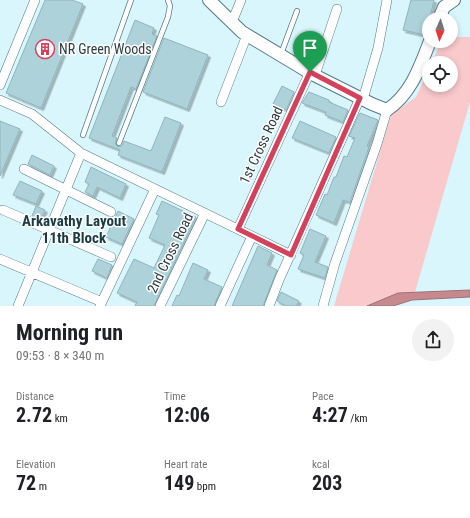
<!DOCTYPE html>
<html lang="en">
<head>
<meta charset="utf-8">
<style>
  :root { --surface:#fff; --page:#f2f2f2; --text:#202124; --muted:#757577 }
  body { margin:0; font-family:"Roboto Condensed",sans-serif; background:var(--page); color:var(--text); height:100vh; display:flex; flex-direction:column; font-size:15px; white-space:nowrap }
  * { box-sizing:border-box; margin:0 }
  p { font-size:13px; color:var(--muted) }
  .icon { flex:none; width:22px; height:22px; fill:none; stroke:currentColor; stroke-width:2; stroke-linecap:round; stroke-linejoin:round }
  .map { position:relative; height:306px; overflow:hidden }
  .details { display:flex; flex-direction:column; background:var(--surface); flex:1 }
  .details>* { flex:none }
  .needle { width:26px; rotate:183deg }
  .tools { position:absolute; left:422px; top:12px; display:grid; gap:8px }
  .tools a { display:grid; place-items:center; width:36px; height:36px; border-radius:50%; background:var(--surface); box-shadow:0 2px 6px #0003; font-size:20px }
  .pin { position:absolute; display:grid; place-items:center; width:34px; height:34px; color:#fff; margin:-41px -17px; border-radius:50% 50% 50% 0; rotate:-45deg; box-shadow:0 0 4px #0007 }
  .pin .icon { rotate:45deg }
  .round { display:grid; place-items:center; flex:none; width:42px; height:42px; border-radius:21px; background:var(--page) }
  .headline { display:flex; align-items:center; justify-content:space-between; height:68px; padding:0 16px }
  h1 { font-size:22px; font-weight:700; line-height:30px }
  .stats { display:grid; grid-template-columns:repeat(3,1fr); gap:6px; height:68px; padding:4px 16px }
  .stats div { display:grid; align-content:center }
  .stats b { font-size:20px; font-weight:700 }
  .stats small { font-size:11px; font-weight:400 }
  .stats p { font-size:11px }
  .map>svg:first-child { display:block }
</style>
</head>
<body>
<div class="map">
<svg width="470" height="306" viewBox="0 0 470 306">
  <defs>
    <filter id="shadow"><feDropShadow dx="2.5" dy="2.5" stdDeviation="0" flood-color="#0004"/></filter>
  </defs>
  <rect width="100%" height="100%" fill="#d8f6fc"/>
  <path fill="#f9c9cc" d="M451 37H470V102L415 292 398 293 367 306H334L391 115 416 97 429 69V85H451V63H432L441 41H451Z"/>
  <path fill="#c8898e" stroke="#9a7277" d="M470 290V297L412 300 393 306H367L398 293Z"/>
  <path fill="#add2da" stroke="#90b4bb" filter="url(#shadow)" d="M45 0H72L83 4 41 108 6 93Z
    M411 0H434L426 35H425L403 30Z
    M135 20 154 28 152 34 157 36 136 89 131 87 112 136 117 138 115 143 118 147 122 146 124 141 151 151 165 117 181 123 162 172 118 155 120 150 89 138Z
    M164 38 208 55 187 109 143 92Z
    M282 86 294 92 286 110 273 104Z
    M309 92 329 100V102L348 110 343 122 325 115 326 112 302 103Z
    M360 113 378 120 367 146 369 147 350 202 343 200 334 223 316 215 325 194 327 195 334 177H336L344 156 347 157 355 138 349 136Z
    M0 121 20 129 0 176Z
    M300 121 336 137 329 153 292 138Z
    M32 155 54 166 50 175 28 164Z
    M91 167 126 184 120 198 97 187 93 196 85 192 89 184 85 182Z
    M20 181 42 191 36 204 13 195Z
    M162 201 196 217 154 306H135L137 302 117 293 134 259 154 268 165 245 149 238 159 215 156 214Z
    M36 206 45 210 40 220 32 216Z
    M118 211 134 219 122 244 106 237Z
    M310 229 326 236 315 262 328 267 325 278 298 269 304 255 300 253Z
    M258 246 272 253 267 265 277 270 263 306H232Z
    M98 259 112 265 107 278 92 271Z
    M193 263 208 270 204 279 222 287 214 306H172L177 295 179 296Z
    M281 292 299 301 296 306H286L277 301Z"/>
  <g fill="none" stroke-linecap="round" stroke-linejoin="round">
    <defs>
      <path id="lane" d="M281 54 297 11
        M83 135 131 0
        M119 143 168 17 170 6 168 0"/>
      <path id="street" d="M232 22 241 0
        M315 75 337 9
        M0 85 35 0
        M363 99 378 48 387 0
        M0 100 32 114 81 153 291 255
        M221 102 247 35
        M24 169 111 212
        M3 210 111 257
        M238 229 310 72
        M0 259 102 302
        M18 306 81 153
        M100 306 155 189
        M160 306 205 213
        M220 306 252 236
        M269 306 279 280 360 98
        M323 306 335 263 377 144 387 110"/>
      <path id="secondary" d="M209 0 242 32 312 74 372 104 387 110C411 94 420 67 430 41
        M439 19 444 7 454 0"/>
    </defs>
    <use href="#lane" stroke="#577981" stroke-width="6"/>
    <use href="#street" stroke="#577981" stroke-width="10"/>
    <use href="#secondary" stroke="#577981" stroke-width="14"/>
    <use href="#lane" stroke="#fff" stroke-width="4.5"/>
    <use href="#street" stroke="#fff" stroke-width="9"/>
    <use href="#secondary" stroke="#fff" stroke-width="12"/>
  </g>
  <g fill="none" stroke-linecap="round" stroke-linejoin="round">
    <defs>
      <path id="route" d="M310 72 360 98 291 255 238 229Z"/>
    </defs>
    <use href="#route" stroke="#fff" stroke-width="8"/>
    <use href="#route" stroke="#d3425d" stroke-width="5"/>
  </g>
  <defs>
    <symbol id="building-ring" viewBox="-11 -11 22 22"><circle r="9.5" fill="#fdfdfd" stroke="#d3425d" stroke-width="1.5"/><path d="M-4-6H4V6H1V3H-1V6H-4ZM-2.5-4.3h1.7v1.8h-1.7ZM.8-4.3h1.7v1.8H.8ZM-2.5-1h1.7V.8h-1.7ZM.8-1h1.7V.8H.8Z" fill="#d3425d"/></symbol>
  </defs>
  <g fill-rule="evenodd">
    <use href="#building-ring" x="34" y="38" width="22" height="22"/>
  </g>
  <g text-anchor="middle" stroke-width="3" stroke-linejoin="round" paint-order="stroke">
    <g font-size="14" fill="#2e3d40" stroke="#fdfdfd" text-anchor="start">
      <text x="59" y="54">NR Green Woods</text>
    </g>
    <g font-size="14" fill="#2e3d40" stroke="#fdfdfd">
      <text transform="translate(261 145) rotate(-65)" y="5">1st Cross Road</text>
      <text transform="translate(170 253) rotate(-64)" y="5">2nd Cross Road</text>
    </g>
    <g font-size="15" font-weight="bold" fill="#1a3b41" stroke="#fdfdfd">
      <text x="74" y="226">Arkavathy Layout<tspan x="74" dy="17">11th Block</tspan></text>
    </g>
  </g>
</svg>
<div class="tools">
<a><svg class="needle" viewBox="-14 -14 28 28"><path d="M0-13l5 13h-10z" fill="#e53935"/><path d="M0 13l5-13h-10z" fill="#757577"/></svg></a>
<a><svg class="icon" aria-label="locate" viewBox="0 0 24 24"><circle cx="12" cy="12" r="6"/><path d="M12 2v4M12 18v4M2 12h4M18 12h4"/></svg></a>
</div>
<div class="pin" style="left:310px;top:72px;background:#1e9e55"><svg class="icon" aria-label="arrive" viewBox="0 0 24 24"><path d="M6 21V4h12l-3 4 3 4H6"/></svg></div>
</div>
<section class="details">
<div class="headline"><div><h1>Morning run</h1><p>09:53 · 8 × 340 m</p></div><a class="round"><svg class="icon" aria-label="share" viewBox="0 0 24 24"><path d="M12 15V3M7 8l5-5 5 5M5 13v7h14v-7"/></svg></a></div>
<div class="stats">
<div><p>Distance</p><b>2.72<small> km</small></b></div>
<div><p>Time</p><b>12:06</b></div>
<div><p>Pace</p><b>4:27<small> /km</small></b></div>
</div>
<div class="stats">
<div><p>Elevation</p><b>72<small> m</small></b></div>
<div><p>Heart rate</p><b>149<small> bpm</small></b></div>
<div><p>kcal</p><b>203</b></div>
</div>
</section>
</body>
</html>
